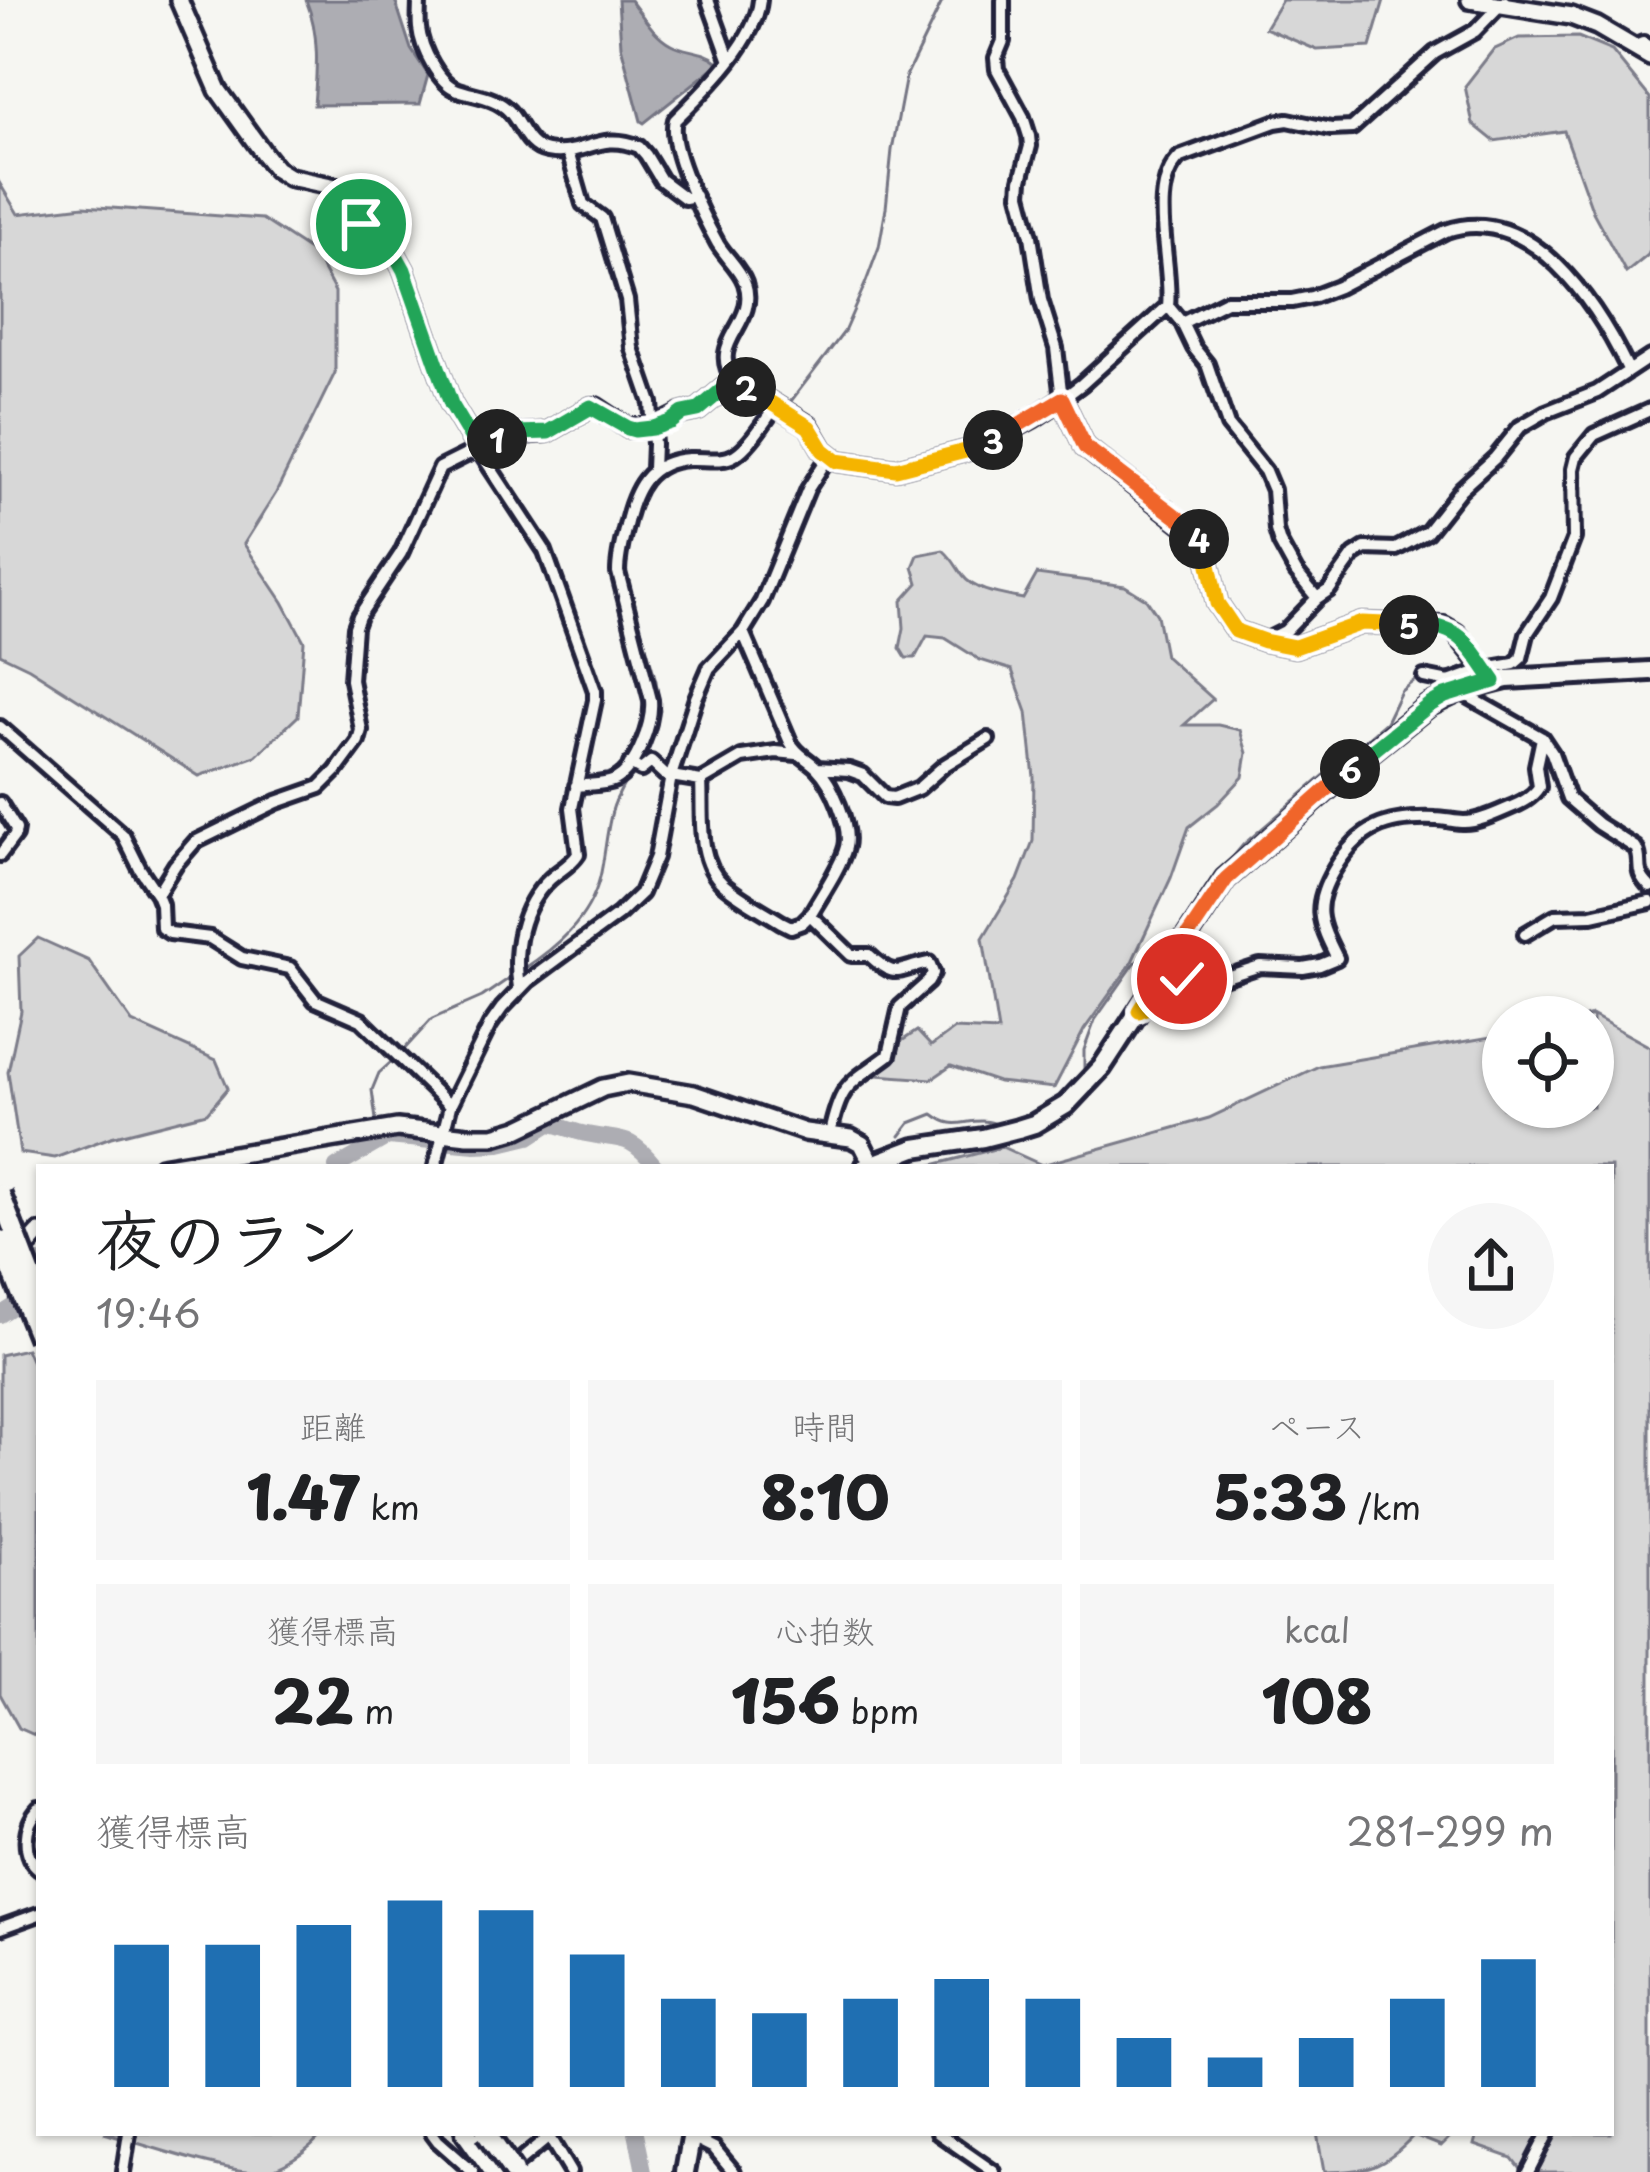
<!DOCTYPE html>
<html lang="ja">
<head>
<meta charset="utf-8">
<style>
  :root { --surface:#fff; --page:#f6f6f6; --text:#202124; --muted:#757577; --accent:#1f6fb2 }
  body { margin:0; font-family:"Playpen Sans","Klee One",sans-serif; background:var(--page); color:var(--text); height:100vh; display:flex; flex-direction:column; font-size:45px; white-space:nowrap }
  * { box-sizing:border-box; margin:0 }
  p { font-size:39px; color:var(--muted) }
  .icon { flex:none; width:66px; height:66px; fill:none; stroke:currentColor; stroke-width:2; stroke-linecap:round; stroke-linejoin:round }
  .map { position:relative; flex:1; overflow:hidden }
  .details { position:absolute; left:36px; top:1164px; width:1578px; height:972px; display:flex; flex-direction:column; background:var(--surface); border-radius:0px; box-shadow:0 3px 9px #0004 }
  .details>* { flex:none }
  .controls { position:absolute; left:1482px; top:996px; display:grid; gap:24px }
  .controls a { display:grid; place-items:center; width:132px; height:132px; border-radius:50%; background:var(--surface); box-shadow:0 3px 9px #0004; font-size:60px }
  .pin { position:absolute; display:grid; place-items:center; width:102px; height:102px; color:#fff; margin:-51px; border:6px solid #fff; border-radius:50%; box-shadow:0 3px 12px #0007 }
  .km { position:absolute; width:60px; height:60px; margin:-30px; border-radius:50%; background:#222; color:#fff; font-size:33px; line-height:60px; text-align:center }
  .round { display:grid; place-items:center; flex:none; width:126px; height:126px; border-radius:63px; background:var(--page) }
  .head { display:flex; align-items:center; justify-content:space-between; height:204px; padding:0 60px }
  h1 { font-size:66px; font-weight:800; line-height:90px }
  .figures { display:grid; grid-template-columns:repeat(3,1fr); gap:18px; height:204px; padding:12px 60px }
  .figures div { display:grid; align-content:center; border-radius:0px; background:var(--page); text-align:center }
  .figures b { font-size:60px; font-weight:800 }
  .figures small { font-size:33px; font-weight:400 }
  .figures p { font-size:33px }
  .chart { height:336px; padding:24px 60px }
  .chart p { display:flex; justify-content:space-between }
  .chart svg { width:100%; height:216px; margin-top:12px; stroke:var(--accent); stroke-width:6 }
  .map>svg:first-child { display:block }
</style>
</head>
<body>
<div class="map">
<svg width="1650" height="2172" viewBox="0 0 1650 2172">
  <rect width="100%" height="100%" fill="#f6f6f2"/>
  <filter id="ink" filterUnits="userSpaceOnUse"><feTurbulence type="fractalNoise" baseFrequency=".00833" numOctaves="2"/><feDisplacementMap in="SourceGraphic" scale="24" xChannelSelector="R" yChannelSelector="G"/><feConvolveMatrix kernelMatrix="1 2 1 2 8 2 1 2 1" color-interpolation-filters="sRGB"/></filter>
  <g filter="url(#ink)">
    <path fill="#d7d7d7" stroke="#7c7c89" stroke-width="3" d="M1282 0H1384L1370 47 1317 50 1265 28Z
      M1578 37 1612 51 1650 98V250L1648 255 1626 273 1593 212 1564 131 1494 141 1473 124 1465 86 1493 50 1519 38Z
      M0 184 18 214 84 206 262 219 314 253 335 292V373L276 493 244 544 283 602 304 641 298 716 256 756 199 776 29 668 0 654Z
      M943 550C954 560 955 565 963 576 975 592 1004 595 1023 599L1037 574 1125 586 1146 599 1157 615 1165 656 1213 699 1184 725H1218L1240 730 1247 753 1243 777 1218 804 1189 827 1171 878 1131 964 1084 1030 1054 1088 998 1082 951 1066 932 1079 861 1074 868 1063 917 1031 931 1046 954 1029 998 1031 983 938 1018 880 1033 841 1034 777 1027 712 1012 670 980 660 945 638 927 636 915 658H906L900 648 904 628 902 601 918 583 913 567 918 555Z
      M38 938 89 961 132 1022 216 1060 228 1088 207 1113 111 1137 55 1158 20 1153 8 1072 21 1011 19 956Z
      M1592 1015 1650 1047V2172H1523L1512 2158 1475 2145 1478 2133H1611V1167H925L1002 1147 1042 1165 1209 1118 1319 1066 1503 1035V1107H1593V1017H1585Z
      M26 1349 39 1378V1737L19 1728 0 1694V1355Z
      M104 2133H322C312 2149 279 2170 260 2172 224 2172 142 2144 104 2133Z
      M1317 2133H1454L1441 2146 1414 2135C1384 2167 1366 2172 1324 2172Z"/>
    <path fill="#adadb3" stroke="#757583" stroke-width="3" d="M306 0H395L411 49 428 75 420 104 314 105C317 70 320 34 306 0Z
      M618 0H630C642 15 654 35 671 44 686 52 704 50 717 61V65L644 123 641 121 621 46Z"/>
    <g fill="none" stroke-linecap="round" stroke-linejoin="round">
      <path stroke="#757583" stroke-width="3" d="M788 405 844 332 866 282 879 247 886 208 892 150 906 76 943 0
        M671 467C687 465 703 469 720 467 747 464 762 436 778 417
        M636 509 624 569 656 681 660 711 645 748
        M1513 668 1619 664
        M522 970C557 947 589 920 600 877 605 856 606 833 612 811 615 799 622 788 628 777
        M1077 1082 1084 1071V1050L1095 1020 1135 963 1151 951 1171 943 1203 893 1243 845 1386 722 1401 691 1415 680H1423
        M1055 1102 1070 1089
        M377 1127 372 1090 379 1073 401 1053 432 1019 482 997 514 975
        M900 1136 910 1123 933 1114C954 1130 960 1121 982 1121 989 1121 996 1124 1002 1125"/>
      <path stroke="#adadb3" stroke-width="16" d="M336 1167 388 1137 475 1145 500 1144 529 1137 549 1124C560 1125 568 1129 578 1132 618 1143 626 1129 656 1167
        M0 1315 14 1306 39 1262
        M636 2133 644 2172"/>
      <defs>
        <path id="street" d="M419 0C419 9 418 19 419 28 421 48 439 84 458 90 476 96 496 97 509 111 522 125 526 147 547 151 583 158 599 130 639 147L646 155 661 180 685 198 695 196
          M708 0 730 61
          M1003 0V41L996 58 997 69 1023 117 1029 136 1030 146 1021 180 1020 194 1031 236 1041 300 1056 348 1062 399 1082 384 1168 306C1173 264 1146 189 1180 157L1275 122 1288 120 1331 129 1352 128 1435 53 1475 31 1504 1
          M1633 47 1643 43 1650 47
          M568 152 583 204 602 218 627 300 632 348 651 403 654 444 653 469
          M1168 306 1182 323 1194 348 1207 364 1228 425 1265 471 1273 490 1276 530 1280 543 1296 572 1317 598 1285 631 1267 640
          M1182 323 1226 301H1292L1312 297 1338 287 1446 231C1531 202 1597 305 1628 369
          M734 380C706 342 759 324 745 283 740 269 726 257 718 244 704 219 667 146 675 120 703 92 756 42 760 0
          M1317 598 1329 590 1354 555 1365 548 1396 549 1427 532 1461 489 1495 458 1520 427 1546 412 1597 392 1650 357
          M1424 677 1449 682 1485 669 1514 664 1521 658 1527 634 1551 598 1574 538 1573 469 1576 457 1594 435 1650 410
          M1459 691 1542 738 1552 753 1568 798 1598 824 1636 848C1644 864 1632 869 1650 887
          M0 727 123 835 140 869 157 894 161 904 162 928 170 933 210 938 242 958 290 968 315 1000 361 1020 450 1106
          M630 764 641 770 651 762 665 775 701 781 742 757 776 752 797 754
          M817 768 849 770 863 775 885 797 894 798 919 788 945 765 988 739
          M701 781C703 813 696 860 723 884 740 899 762 910 781 922L791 927 802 923 810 915C820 897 841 867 846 847 851 826 832 783 817 768 807 758 797 755 790 742L743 632
          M576 786C588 784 605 785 615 780 637 768 653 722 651 700L618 572C618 556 622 542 626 526 634 490 647 461 689 459 704 458 722 463 735 455 751 445 765 420 777 405
          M0 803 16 829 15 835 0 855
          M157 894 175 865 195 842 277 802 320 787 336 771 358 741 361 730 351 680 355 627 359 616 401 553 440 468 478 449 545 551 595 691V700L572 808 578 854C571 865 560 870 550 879 520 907 513 950 519 988
          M810 915 851 955H869C897 981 896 969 929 963L933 973 928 982 900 1007 889 1055C849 1085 841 1082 830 1134
          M1525 934 1555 916 1592 915 1650 902
          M1148 1007 1176 979H1220L1260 966 1303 968 1320 965 1337 958C1319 922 1312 907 1334 870 1359 827 1387 817 1436 819 1445 819 1455 822 1464 822 1478 822 1495 814 1509 808 1521 803 1532 798 1539 787L1536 766 1542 738
          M435 1167 450 1106 490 1025 502 1008 528 981 619 914 641 893 656 857 671 776 696 698 709 668 743 632 762 601 808 489 829 456
          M39 1809C24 1825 21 1855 39 1869
          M0 1928 39 1914
          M432 2133 438 2141 473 2172
          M938 2133 994 2172
          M692 2137 714 2148 734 2172
          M509 2170 549 2137 570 2172
          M123 2172 129 2133
          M1528 2172 1548 2133"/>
        <path id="secondary" d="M179 0 218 90 264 154 276 169 289 177 336 187 361 223 394 252 404 270 451 404 478 449 507 435 548 432 591 407H596L628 428H653L683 413 698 410 734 380 809 426 823 450 837 461 896 469 977 448 1033 418 1062 399 1085 447 1196 534 1208 560 1217 603 1236 631 1264 641 1295 647 1362 623 1444 626 1456 633 1494 681
          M1470 0 1571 16 1597 26 1650 57
          M161 1167 397 1128 468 1136H494L518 1129 603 1088 628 1083 694 1094 805 1132 851 1138 862 1144 872 1164
          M12 1251 30 1243 39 1233"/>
        <path id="primary" d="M865 1167 915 1148 983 1138 1018 1129 1034 1124 1066 1105 1102 1067 1225 879 1369 753 1428 706 1459 691 1507 679 1650 671
          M685 2172 692 2133"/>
        <path id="highway" d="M466 2133 494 2172"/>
      </defs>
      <use href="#street" stroke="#22223b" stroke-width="20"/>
      <use href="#secondary" stroke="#22223b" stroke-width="24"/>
      <use href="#primary" stroke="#22223b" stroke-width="26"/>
      <use href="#highway" stroke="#22223b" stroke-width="27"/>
      <use href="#street" stroke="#f6f6f2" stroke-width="10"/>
      <use href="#secondary" stroke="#f6f6f2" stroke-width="15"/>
      <use href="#primary" stroke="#f6f6f2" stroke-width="16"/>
      <use href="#highway" stroke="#f6f6f2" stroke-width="18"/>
      <defs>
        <path id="highway-bridge" d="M0 1194 39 1296
          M0 1240 39 1338
          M486 2133 513 2172"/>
      </defs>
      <use href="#highway-bridge" stroke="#22223b" stroke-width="27" stroke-linecap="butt"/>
      <use href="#highway-bridge" stroke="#f6f6f2" stroke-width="18"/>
    </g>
  </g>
  <g fill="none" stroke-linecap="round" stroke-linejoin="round" filter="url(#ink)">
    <defs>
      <path id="split-1" d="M361 224 394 252 404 270 451 404 478 449 497 439"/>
      <path id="split-2" d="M497 439 517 433 548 432 591 407 628 428 635 430 653 428 671 422 683 413 698 410 734 380 746 387"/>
      <path id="split-3" d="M746 387 809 427 823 450 837 461 896 469 977 448 993 440"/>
      <path id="split-4" d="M993 440 1062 399 1085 447 1190 527 1199 539"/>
      <path id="split-5" d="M1199 539 1208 560 1217 603 1236 631 1264 641 1295 647 1362 623 1409 625"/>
      <path id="split-6" d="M1350 769 1428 706 1445 696 1494 681C1467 642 1460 623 1409 625"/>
      <path id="split-7" d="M1162 974 1226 879 1350 769"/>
      <path id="split-8" d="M1162 974 1139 1011 1150 1006 1176 979H1182"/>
    </defs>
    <use href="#split-1" stroke="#fff" stroke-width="24"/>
    <use href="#split-2" stroke="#fff" stroke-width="24"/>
    <use href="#split-3" stroke="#fff" stroke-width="24"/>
    <use href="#split-4" stroke="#fff" stroke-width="24"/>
    <use href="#split-5" stroke="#fff" stroke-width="24"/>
    <use href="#split-6" stroke="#fff" stroke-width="24"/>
    <use href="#split-7" stroke="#fff" stroke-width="24"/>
    <use href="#split-8" stroke="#fff" stroke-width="24"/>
    <use href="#split-1" stroke="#22a559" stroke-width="15"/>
    <use href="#split-2" stroke="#22a559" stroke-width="15"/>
    <use href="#split-3" stroke="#f5b400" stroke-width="15"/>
    <use href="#split-4" stroke="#f0652b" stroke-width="15"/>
    <use href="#split-5" stroke="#f5b400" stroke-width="15"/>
    <use href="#split-6" stroke="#22a559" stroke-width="15"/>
    <use href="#split-7" stroke="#f0652b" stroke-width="15"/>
    <use href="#split-8" stroke="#f5b400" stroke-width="15"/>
  </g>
</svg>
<div class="controls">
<a><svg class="icon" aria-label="locate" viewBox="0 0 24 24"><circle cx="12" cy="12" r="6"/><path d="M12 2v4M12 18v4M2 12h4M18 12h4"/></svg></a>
</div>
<div class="pin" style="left:361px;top:224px;background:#1e9e55"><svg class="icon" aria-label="arrive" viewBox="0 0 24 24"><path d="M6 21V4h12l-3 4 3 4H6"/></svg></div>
<div class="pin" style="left:1182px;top:979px;background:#d93025"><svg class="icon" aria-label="check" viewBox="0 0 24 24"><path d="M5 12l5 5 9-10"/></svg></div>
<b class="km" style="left:497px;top:439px">1</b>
<b class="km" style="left:746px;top:387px">2</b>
<b class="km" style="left:993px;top:440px">3</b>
<b class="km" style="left:1199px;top:539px">4</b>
<b class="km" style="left:1409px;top:625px">5</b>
<b class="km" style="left:1350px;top:769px">6</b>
<section class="details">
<div class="head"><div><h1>夜のラン</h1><p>19:46</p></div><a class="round"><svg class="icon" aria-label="share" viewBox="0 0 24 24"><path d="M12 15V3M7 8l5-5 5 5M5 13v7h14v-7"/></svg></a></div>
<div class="figures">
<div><p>距離</p><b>1.47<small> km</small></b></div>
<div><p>時間</p><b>8:10</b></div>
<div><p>ペース</p><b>5:33<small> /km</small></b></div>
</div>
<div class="figures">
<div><p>獲得標高</p><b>22<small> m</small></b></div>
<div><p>心拍数</p><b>156<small> bpm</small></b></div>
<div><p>kcal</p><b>108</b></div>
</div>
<div class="chart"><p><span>獲得標高</span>281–299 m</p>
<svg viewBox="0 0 160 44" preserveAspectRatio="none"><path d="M5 44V15M15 44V15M25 44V11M35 44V6M45 44V8M55 44V17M65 44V26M75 44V29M85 44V26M95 44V22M105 44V26M115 44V34M125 44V38M135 44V34M145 44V26M155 44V18"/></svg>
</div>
</section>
</div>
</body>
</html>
